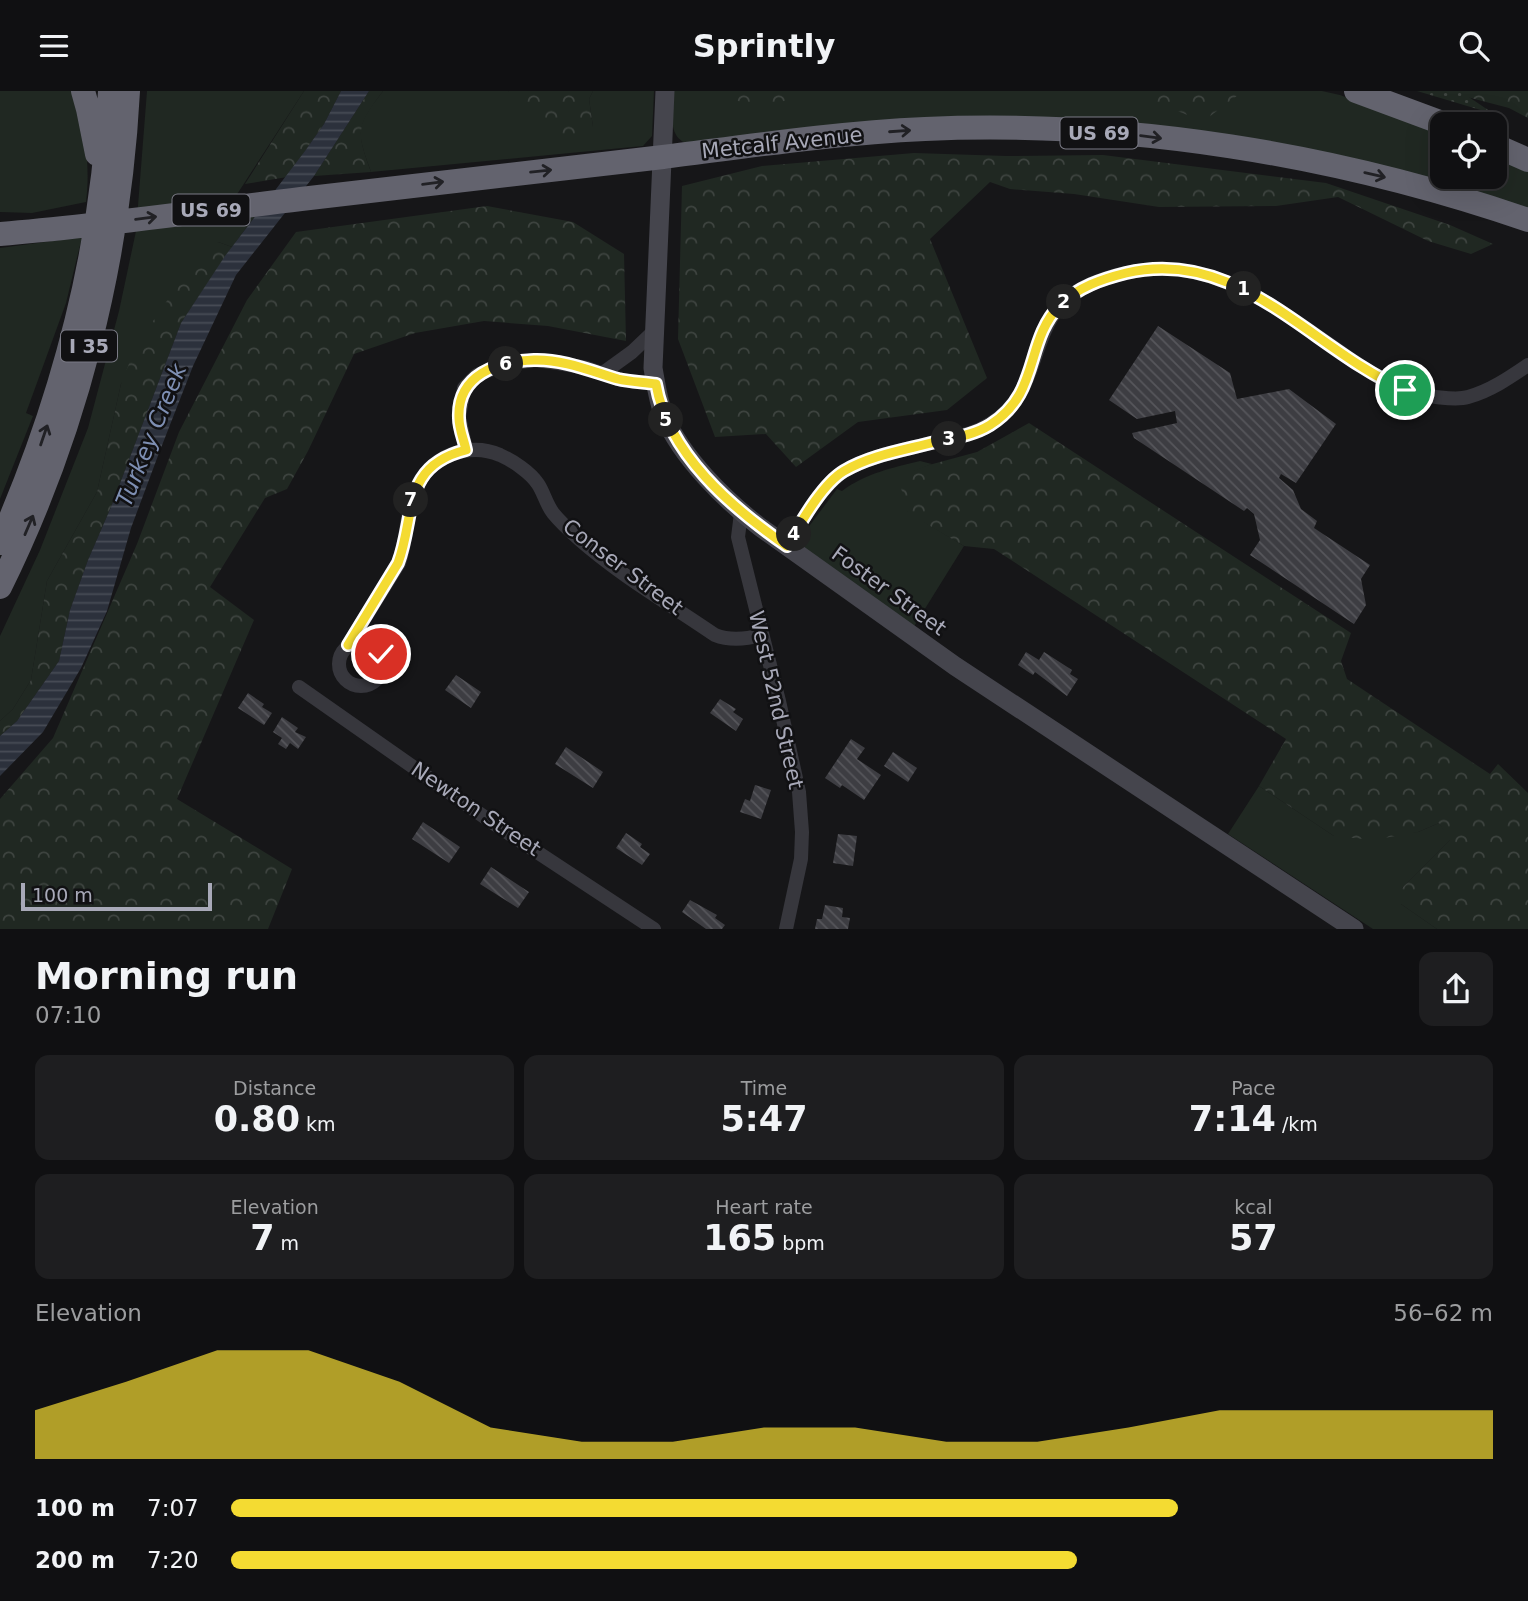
<!DOCTYPE html>
<html lang="en">
<head>
<meta charset="utf-8">
<style>
  :root { --surface:#101012; --page:#1e1e20; --text:#f1f3f6; --muted:#9c9d9f; --line:#303032; --accent:#f4db32 }
  body { margin:0; font-family:"DejaVu Sans",sans-serif; background:var(--page); color:var(--text); height:100vh; display:flex; flex-direction:column; font-size:26px; white-space:nowrap }
  * { box-sizing:border-box; margin:0 }
  p { font-size:23px; color:var(--muted) }
  .icon { flex:none; width:38px; height:38px; fill:none; stroke:currentColor; stroke-width:2; stroke-linecap:round; stroke-linejoin:round }
  .map { position:relative; height:838px; overflow:hidden }
  .side { display:flex; flex-direction:column; background:var(--surface); flex:1 }
  .side>* { flex:none }
  .controls { position:absolute; left:1430px; top:21px; display:grid; gap:14px }
  .controls a { display:grid; place-items:center; width:77px; height:77px; border-radius:14px; background:var(--surface); box-shadow:0 7px 28px #0002,0 0 0 2px var(--line); font-size:35px }
  .scale { position:absolute; left:21px; bottom:18px; width:191px; box-sizing:border-box; padding-left:7px; border:4px solid #a8a9b8; border-top:0; font-size:19px; line-height:24px; white-space:nowrap; color:#a8a9b8; -webkit-text-stroke:5px #111113; paint-order:stroke }
  .pin { position:absolute; display:grid; place-items:center; width:60px; height:60px; color:#fff; margin:-30px; border:4px solid #fff; border-radius:50%; box-shadow:0 2px 7px #0007 }
  .km { position:absolute; width:35px; height:35px; margin:-18px; border-radius:50%; background:#222; color:#fff; font-size:19px; line-height:35px; text-align:center }
  .round { display:grid; place-items:center; flex:none; width:74px; height:74px; border-radius:14px; background:var(--page) }
  .overview { display:flex; align-items:center; justify-content:space-between; height:119px; padding:0 35px }
  h1 { font-size:38px; font-weight:700; line-height:52px }
  .figures { display:grid; grid-template-columns:repeat(3,1fr); gap:10px; height:119px; padding:7px 35px }
  .figures div { display:grid; align-content:center; border-radius:14px; background:var(--page); text-align:center }
  .figures b { font-size:35px; font-weight:700 }
  .figures small { font-size:19px; font-weight:400 }
  .figures p { font-size:19px }
  .chart { height:196px; padding:14px 35px }
  .chart p { display:flex; justify-content:space-between }
  .chart svg { width:100%; height:126px; margin-top:7px; fill:var(--accent); opacity:.7 }
  ul { padding:0 35px; list-style:none; font-size:23px }
  li { display:grid; grid-template-columns:112px 84px 1fr; align-items:center; height:52px }
  li i { height:18px; border-radius:9px; background:var(--accent) }
  header { display:flex; justify-content:space-between; align-items:center; height:91px; padding:0 35px; background:var(--surface); font-size:32px; font-weight:700 }
  .map>svg:first-child { display:block }
</style>
</head>
<body>
<header><svg class="icon" aria-label="menu" viewBox="0 0 24 24"><path d="M4 6h16M4 12h16M4 18h16"/></svg>Sprintly<svg class="icon" aria-label="search" viewBox="0 0 24 24"><circle cx="10" cy="10" r="6"/><path d="M15 15l6 6"/></svg></header>
<div class="map">
<svg width="1528" height="838" viewBox="0 0 1528 838">
  <defs>
    <pattern id="forest-crowns" width="20" height="18" patternUnits="userSpaceOnUse" patternTransform="scale(1.75)"><rect width="20" height="18" fill="#202822"/><path d="M2 6a3 3 0 1 1 6 0M12 15a3 3 0 1 1 6 0" fill="none" stroke="#3e4440"/></pattern>
    <pattern id="park-dots" width="8" height="8" patternUnits="userSpaceOnUse" patternTransform="scale(1.75)"><rect width="8" height="8" fill="#202822"/><path d="M2 2h.1M6 6h.1" fill="none" stroke="#3e4440" stroke-width="1.8" stroke-linecap="round"/></pattern>
    <pattern id="water-rules" width="6" height="5" patternUnits="userSpaceOnUse" patternTransform="scale(1.75)"><rect width="6" height="5" fill="#2c313c"/><path d="M0 2.5h6" fill="none" stroke="#484c56"/></pattern>
    <pattern id="building-back-hatch" width="6" height="6" patternUnits="userSpaceOnUse" patternTransform="scale(1.75)"><rect width="6" height="6" fill="#3d3d42"/><path d="M-1 5l2 2M0 0l6 6M5-1l2 2" fill="none" stroke="#56565b"/></pattern>
  </defs>
  <rect width="100%" height="100%" fill="#161618"/>
  <path fill="#202822" d="M0 0H74C84 38 91 72 86 111L32 122 0 121Z
    M147 0H304L221 128 256 124 232 156 218 151 121 293 97 401 47 490 31 589 13 618 0 630V545L40 459 88 337 119 220 136 140Z
    M383 0H508L593 36 589 8 593 0H654L652 45 643 55 371 81C356 40 355 36 383 0Z
    M674 0H1322L1340 4 1442 42V86H1494L1495 65 1528 80V121L1207 43 688 53C666 46 673 19 674 0Z
    M82 146 66 212 26 322 33 325 0 408V157Z
    M920 370 932 373 907 383 908 421 964 455 913 537 801 455 807 438 837 398 842 400C866 382 892 377 920 370Z
    M1259 695 1334 745 1418 741 1439 732 1451 748 1402 797 1401 813 1437 838H1373L1228 743Z"/>
  <path fill="url(#forest-crowns)" d="M304 0H341L324 33 287 86 245 93Z
    M369 0H383C356 36 356 40 371 81L314 85Z
    M508 0H593L589 8 593 36 580 46C566 45 549 44 537 34 525 25 520 9 508 0Z
    M700 0H818L800 7 757 15Z
    M1127 0H1238V4L1209 26 1195 27Z
    M1444 0H1528V27L1509 17Z
    M914 62 1006 65 1103 64 1326 92 1450 134 1493 153 1471 163 1428 150 1338 106 1276 115 1159 116 1074 103 1010 98 990 91 930 148 987 287 947 319 858 331 796 376 766 343 715 346 678 248 682 95 762 75Z
    M487 115 573 131 624 163 626 250 548 235 484 230 415 242 354 263 308 360 287 398 265 407 210 496 254 529 177 708 292 778 268 838H0V708L53 647 137 453 179 341 247 209 296 141Z
    M218 151 232 156 181 232 111 416 88 469 70 519 59 570 17 630 0 645V630L13 618 31 589 47 490 97 401 121 293 136 255 203 157Z
    M1029 332 1351 542 1341 570 1347 588 1490 683 1498 673 1528 702V838H1437L1401 813V798L1450 749 1439 732 1418 741 1373 749 1334 745 1259 695 1286 648 994 458 964 455 908 422 901 397 907 382 929 374 977 361Z"/>
  <path fill="url(#park-dots)" d="M1417 0H1460L1494 23Z"/>
  <path fill="url(#water-rules)" d="M341 0H369L314 85 236 184 193 275 159 362 131 437 107 520 81 577 43 641 0 685V645L17 630 59 570 70 519 88 469 111 416 181 232 225 165 305 60 324 33Z"/>
  <path fill="url(#building-back-hatch)" d="M1158 235 1230 282 1237 308 1289 298 1336 333 1296 392 1281 383 1279 387 1293 399 1301 418 1317 430 1314 437 1370 474 1361 488 1366 514 1354 533 1250 464 1260 449 1254 423 1247 417 1244 420 1134 347 1132 342 1177 332 1175 320 1137 328 1109 309Z
    M1026 561 1039 569 1044 561 1072 579 1070 583 1078 588 1067 605 1035 581 1033 584 1018 574Z
    M456 584 481 601 471 617 445 599Z
    M248 602 264 613 262 616 272 622 264 634 238 617Z
    M720 608 736 618 733 621 743 628 736 640 710 622Z
    M282 626 298 637 295 641 306 646 298 658 290 652 286 658 278 653 282 647 273 641Z
    M851 648 865 657 857 668 881 684 864 709 842 694 840 697 825 687Z
    M566 656 603 681 593 697 555 673Z
    M893 661 917 677 908 691 884 675Z
    M755 694 771 699 761 728 740 721 745 708 750 710Z
    M423 731 460 756 449 772 412 748Z
    M626 742 642 753 640 756 650 763 642 774 616 757Z
    M838 743 857 745 853 775 833 772Z
    M491 776 529 801 518 817 480 793Z
    M690 809 717 824 715 827 725 834 722 838H706L682 821Z
    M825 814 843 817 842 826 850 827 848 838H815L817 828H822Z"/>
  <g fill="none" stroke-linecap="round" stroke-linejoin="round">
    <path stroke="#37373d" stroke-width="14" d="M603 282 632 261 653 241
      M466 359 459 326 464 297 477 284 505 273 535 269 558 272 587 277 621 289 656 293
      M741 422 738 446 779 610 799 701 802 741 801 768 786 838
      M787 455C800 432 822 394 844 380 871 364 905 359 935 351 953 346 973 344 990 333 1050 297 1021 223 1091 193 1196 149 1264 209 1346 265 1374 284 1401 303 1436 306 1446 307 1458 309 1468 306 1490 300 1509 287 1528 274
      M339 573a22 22 0 1 1 44 0a22 22 0 1 1-44 0Z
      M348 554 399 472C410 441 404 402 430 377 449 359 477 354 500 364 513 370 530 381 538 393 544 402 546 413 553 422 561 432 570 440 579 448 621 485 670 513 715 544 730 550 747 548 761 544
      M299 596 493 732 654 838"/>
    <path stroke="#45454d" stroke-width="19" d="M665 0 653 277C656 294 658 310 664 325 682 367 725 409 760 436L955 575 1354 838"/>
    <path stroke="#63636e" stroke-width="24" d="M83 0 88 18 97 63
      M1356 0 1445 33
      M1494 54 1528 69
      M0 143C100 135 201 120 301 108 421 93 542 81 663 66 750 55 837 42 925 38 1128 29 1336 63 1528 129
      M0 452C64 307 103 159 110 0
      M0 496C76 342 119 172 128 0"/>
  </g>
  <defs><path id="oneway-shaft" d="M-6 0H5M1.5-3L5.5 0L1.5 3" fill="none" stroke-width="1.6" stroke-linecap="round" stroke-linejoin="round" transform="scale(1.75)"/></defs>
  <g stroke="#212125">
    <use href="#oneway-shaft" transform="translate(900 40) rotate(-4)"/>
    <use href="#oneway-shaft" transform="translate(1151 46) rotate(7)"/>
    <use href="#oneway-shaft" transform="translate(541 80) rotate(-6)"/>
    <use href="#oneway-shaft" transform="translate(1375 84) rotate(13)"/>
    <use href="#oneway-shaft" transform="translate(433 92) rotate(-7)"/>
    <use href="#oneway-shaft" transform="translate(146 127) rotate(-7)"/>
    <use href="#oneway-shaft" transform="translate(44 344) rotate(-71)"/>
    <use href="#oneway-shaft" transform="translate(29 434) rotate(-67)"/>
  </g>
  <g fill="none" stroke-linecap="round" stroke-linejoin="round">
    <defs>
      <path id="route" d="M381 563 370 552 355 551 348 554 398 472C416 424 401 375 466 359 464 349 459 338 459 327 457 284 497 270 534 269 562 268 591 280 618 288 630 291 644 291 656 293 668 363 732 417 787 455 800 433 822 393 844 380 871 364 905 359 935 351 953 347 974 344 990 334 1041 302 1024 251 1060 214 1078 196 1102 188 1126 182 1239 155 1312 259 1405 299"/>
    </defs>
    <use href="#route" stroke="#fff" stroke-width="14"/>
    <use href="#route" stroke="#f4db32" stroke-width="9"/>
  </g>
  <g text-anchor="middle" stroke-width="5" stroke-linejoin="round" paint-order="stroke">
    <g fill="#111113" stroke="#7b7b86" stroke-width="2">
      <rect x="1060.5" y="26.5" width="77" height="31" rx="5"/>
      <rect x="172.5" y="103.5" width="77" height="31" rx="5"/>
      <rect x="61" y="239.5" width="56" height="31" rx="5"/>
    </g>
    <g font-size="19" font-weight="bold" fill="#a8a9b8">
      <text x="1099" y="49">US 69</text>
      <text x="211" y="126">US 69</text>
      <text x="89" y="262">I 35</text>
    </g>
    <g font-size="21" fill="#a8a9b8" stroke="#111113">
      <text transform="translate(782 52) rotate(-6)" y="7">Metcalf Avenue</text>
      <text transform="translate(623 476) rotate(37)" y="7">Conser Street</text>
      <text transform="translate(889 500) rotate(36)" y="7">Foster Street</text>
      <text transform="translate(776 609) rotate(77)" y="7">West 52nd Street</text>
      <text transform="translate(476 718) rotate(34)" y="7">Newton Street</text>
    </g>
    <g font-size="23" font-style="italic" fill="#7e8fb3" stroke="#111113">
      <text transform="translate(151 344) rotate(-68)" y="8">Turkey Creek</text>
    </g>
  </g>
</svg>
<div class="controls">
<a><svg class="icon" aria-label="locate" viewBox="0 0 24 24"><circle cx="12" cy="12" r="6"/><path d="M12 2v4M12 18v4M2 12h4M18 12h4"/></svg></a>
</div>
<div class="scale">100 m</div>
<div class="pin" style="left:1405px;top:299px;background:#1e9e55"><svg class="icon" aria-label="arrive" viewBox="0 0 24 24"><path d="M6 21V4h12l-3 4 3 4H6"/></svg></div>
<div class="pin" style="left:381px;top:563px;background:#d93025"><svg class="icon" aria-label="check" viewBox="0 0 24 24"><path d="M5 12l5 5 9-10"/></svg></div>
<b class="km" style="left:1244px;top:198px">1</b>
<b class="km" style="left:1064px;top:211px">2</b>
<b class="km" style="left:949px;top:348px">3</b>
<b class="km" style="left:794px;top:443px">4</b>
<b class="km" style="left:666px;top:329px">5</b>
<b class="km" style="left:506px;top:273px">6</b>
<b class="km" style="left:411px;top:409px">7</b>
</div>
<section class="side">
<div class="overview"><div><h1>Morning run</h1><p>07:10</p></div><a class="round"><svg class="icon" aria-label="share" viewBox="0 0 24 24"><path d="M12 15V3M7 8l5-5 5 5M5 13v7h14v-7"/></svg></a></div>
<div class="figures">
<div><p>Distance</p><b>0.80<small> km</small></b></div>
<div><p>Time</p><b>5:47</b></div>
<div><p>Pace</p><b>7:14<small> /km</small></b></div>
</div>
<div class="figures">
<div><p>Elevation</p><b>7<small> m</small></b></div>
<div><p>Heart rate</p><b>165<small> bpm</small></b></div>
<div><p>kcal</p><b>57</b></div>
</div>
<div class="chart"><p><span>Elevation</span>56–62 m</p>
<svg viewBox="0 0 160 44" preserveAspectRatio="none"><path d="M0 44V27L10 17L20 6L30 6L40 17L50 33L60 38L70 38L80 33L90 33L100 38L110 38L120 33L130 27L140 27L150 27L160 27V44z"/></svg>
</div>
<ul>
<li><b>100 m</b>7:07<i style="width:75%"></i></li>
<li><b>200 m</b>7:20<i style="width:67%"></i></li>
</ul>
</section>
</body>
</html>
